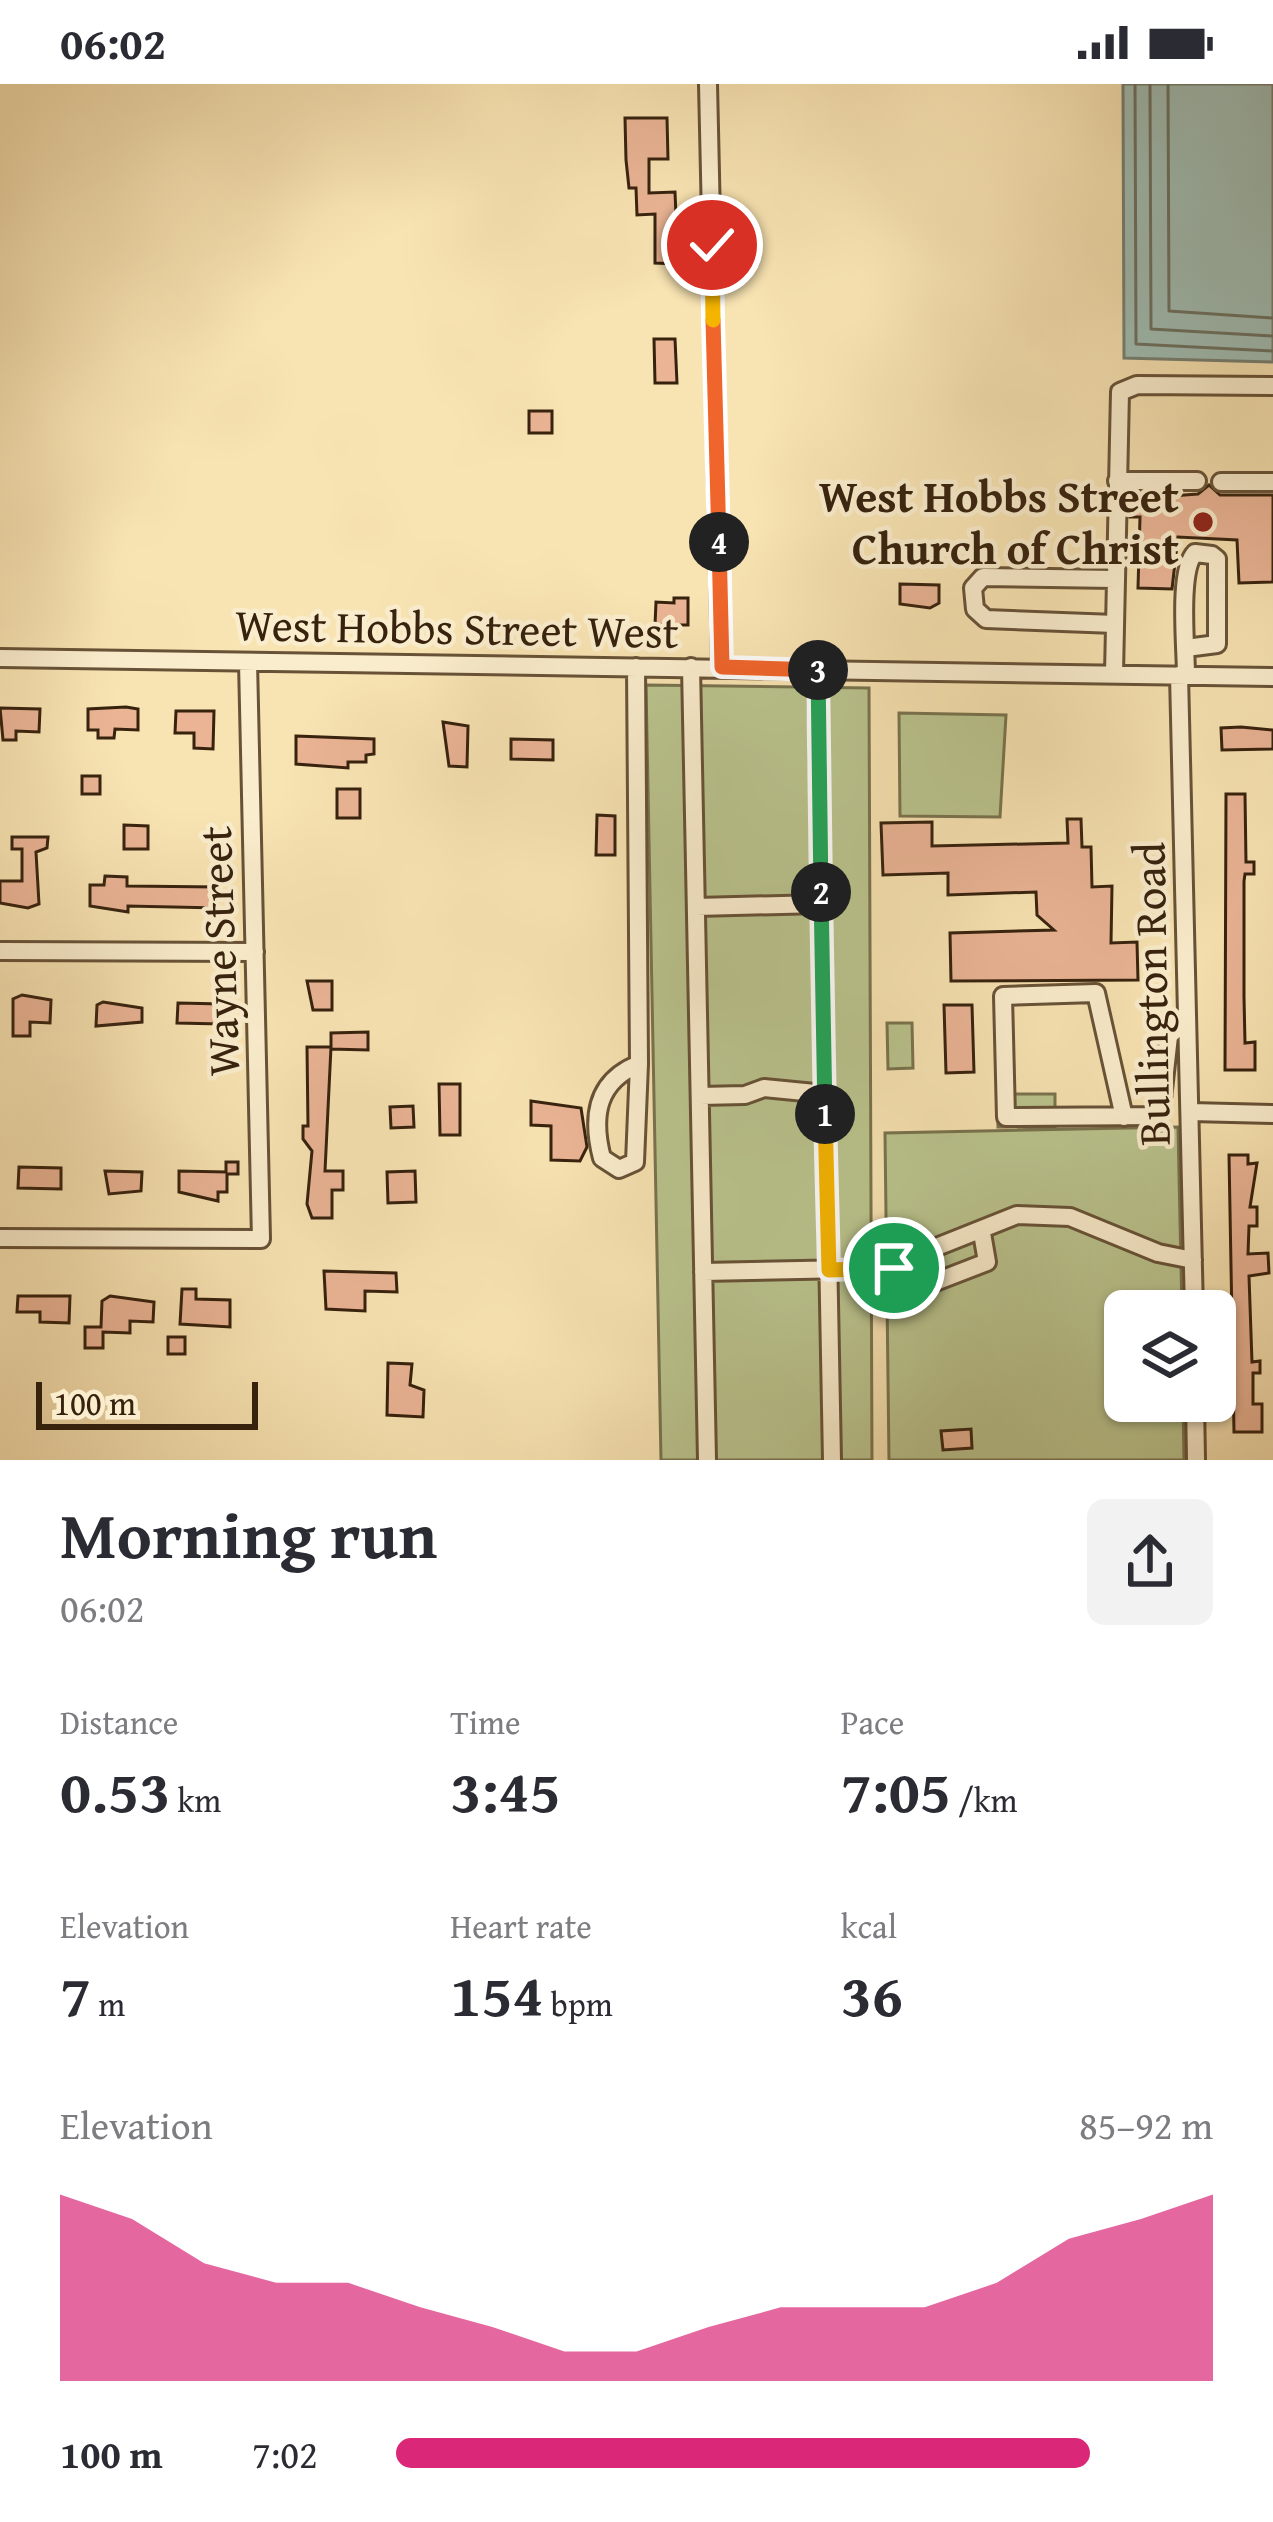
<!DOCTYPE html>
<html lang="en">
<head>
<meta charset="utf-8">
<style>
  :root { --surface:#fff; --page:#f2f2f3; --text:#2b2b33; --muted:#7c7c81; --accent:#db2777 }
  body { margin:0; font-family:"Gentium Book Plus",serif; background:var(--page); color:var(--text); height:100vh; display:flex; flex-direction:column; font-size:45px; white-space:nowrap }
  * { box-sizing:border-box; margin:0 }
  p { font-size:39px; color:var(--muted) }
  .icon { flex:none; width:66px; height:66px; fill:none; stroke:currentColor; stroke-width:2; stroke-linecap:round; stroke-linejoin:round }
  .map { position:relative; height:1376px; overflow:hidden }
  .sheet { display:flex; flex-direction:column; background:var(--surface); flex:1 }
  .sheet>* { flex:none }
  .fabs { position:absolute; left:1104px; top:1206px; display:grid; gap:24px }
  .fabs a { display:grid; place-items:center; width:132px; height:132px; border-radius:18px; background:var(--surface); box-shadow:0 3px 9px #0004; font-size:60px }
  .scale { position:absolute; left:36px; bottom:30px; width:222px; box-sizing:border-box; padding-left:12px; border:6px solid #37220e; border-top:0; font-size:33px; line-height:42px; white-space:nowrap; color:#37220e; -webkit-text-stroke:9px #faedcd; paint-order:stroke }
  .pin { position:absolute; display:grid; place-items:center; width:102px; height:102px; color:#fff; margin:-51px; border:6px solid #fff; border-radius:50%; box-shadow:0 3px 12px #0007 }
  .km { position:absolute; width:60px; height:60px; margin:-30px; border-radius:50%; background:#222; color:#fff; font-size:33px; line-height:60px; text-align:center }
  .round { display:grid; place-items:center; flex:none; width:126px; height:126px; border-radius:18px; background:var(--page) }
  .headline { display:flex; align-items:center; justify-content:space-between; height:204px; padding:0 60px }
  h1 { font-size:66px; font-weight:700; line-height:90px }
  .stats { display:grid; grid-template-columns:repeat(3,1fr); gap:18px; height:204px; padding:12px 60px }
  .stats div { display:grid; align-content:center }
  .stats b { font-size:60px; font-weight:700 }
  .stats small { font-size:33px; font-weight:400 }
  .stats p { font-size:33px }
  .chart { height:336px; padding:24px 60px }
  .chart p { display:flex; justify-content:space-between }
  .chart svg { width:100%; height:216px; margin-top:12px; fill:var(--accent); opacity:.7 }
  ul { padding:0 60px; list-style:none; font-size:39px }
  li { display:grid; grid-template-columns:192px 144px 1fr; align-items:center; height:90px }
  li i { height:30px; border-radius:15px; background:var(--accent) }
  .status { display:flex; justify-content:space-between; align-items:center; height:84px; padding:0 60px; background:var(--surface); direction:ltr }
  .status svg { height:33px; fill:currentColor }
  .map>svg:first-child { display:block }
</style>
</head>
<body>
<div class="status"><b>06:02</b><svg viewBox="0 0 49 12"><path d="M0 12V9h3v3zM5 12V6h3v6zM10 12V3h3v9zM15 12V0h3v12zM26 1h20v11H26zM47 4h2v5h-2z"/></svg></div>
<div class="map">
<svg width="1273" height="1376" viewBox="0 0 1273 1376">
  <rect width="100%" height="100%" fill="#f8e3b2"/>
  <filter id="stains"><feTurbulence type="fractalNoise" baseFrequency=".00167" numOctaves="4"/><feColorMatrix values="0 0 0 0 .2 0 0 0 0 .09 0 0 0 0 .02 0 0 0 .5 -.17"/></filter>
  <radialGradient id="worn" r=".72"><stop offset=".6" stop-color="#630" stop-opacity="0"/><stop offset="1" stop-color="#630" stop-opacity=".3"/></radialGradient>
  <path fill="#bac48e" stroke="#78734e" stroke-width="3" d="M646 601 869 604 872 1376H661Z
    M899 629 1006 631 1000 733 900 732Z
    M887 939H912L913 984 888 985Z
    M997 1010H1055V1043H998Z
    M1178 1043 1182 1227H1125V1317H1183L1184 1376H889L885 1049Z"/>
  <path fill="#9fbdb4" stroke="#757f72" stroke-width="3" d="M1123 0H1273V278L1124 274Z"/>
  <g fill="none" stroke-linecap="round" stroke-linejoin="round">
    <path stroke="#6b7061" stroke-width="3" d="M1135 0 1136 260 1273 267
      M1150 0 1151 245 1273 252
      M1168 0 1169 227 1273 234"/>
  </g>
  <path fill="#eab495" stroke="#37220e" stroke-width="3" d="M625 34H667L668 75H649V109L675 108 678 180 655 179V130L637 131 636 104H629L626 76Z
    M654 255H675L677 299H655Z
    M529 327H552V349H529Z
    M1209 401 1220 411H1273V498L1239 499 1237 456 1178 453 1172 505 1138 504 1140 433H1130V415L1198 410Z
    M900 500 939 501V519L930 524 900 520Z
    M674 514H688V541H655L656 518 674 519Z
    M126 623 138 625V646L115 645 114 654H98V646H88V625Z
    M0 624 40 625 39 648 16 647V656H3Z
    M176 627H214L213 665 194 664V649H175Z
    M443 638 468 642 467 683 449 682Z
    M1241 643 1273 646V665L1222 666 1221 644Z
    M296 652 374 655V670L366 671V678H348V684L296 680Z
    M511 655 553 656V676L511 675Z
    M82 692H100V710H82Z
    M337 705H360V734H337Z
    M1226 710H1245L1246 778H1254V790H1245L1244 797V913L1245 959 1255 958V986H1225Z
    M597 731 615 732V771H596Z
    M1067 735H1081L1082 763H1091L1092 803 1112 802 1111 859 1137 858 1138 896 951 897 950 849 1054 846 1037 831 1036 808 948 811V789L883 791 881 739 932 738V762L1068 759Z
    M124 741 148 742V765H124Z
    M12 753H48L47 764 36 768 39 820 28 824 0 819V797H22V765H12Z
    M105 792 127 793V802L218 803V824L128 822V828L90 822V801H104Z
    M307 897H332V926H313Z
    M22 911 51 916 50 939 30 938V952H13V915Z
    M103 918 142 924V938L96 942 97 921Z
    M178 919 222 920 221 940 177 939Z
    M944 921H972L974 988 946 989Z
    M368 948V966L331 965V949Z
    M307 963H331L325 1087H343V1106H332V1134H312L307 1120 312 1067 303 1055V1042H308Z
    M439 1000H460V1051H440Z
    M531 1017 581 1024 587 1063 580 1077 551 1076V1042L531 1041Z
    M413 1022 414 1043 391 1044 390 1023Z
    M1229 1071H1248V1080L1257 1079 1250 1123H1257V1142H1249L1248 1170 1268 1169 1269 1189 1249 1192 1252 1278 1260 1277V1289H1253V1320H1262V1348H1234Z
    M226 1078H238V1090H227V1108H218V1117L179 1108V1087L226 1088Z
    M19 1083 61 1084V1105L18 1104Z
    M105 1087 142 1088 141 1107 109 1110Z
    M415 1087 416 1118 388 1119 387 1088Z
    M324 1187 396 1189 397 1208 365 1207V1227L326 1225Z
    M182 1205H196V1215L230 1216V1243L180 1240Z
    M18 1212H70L69 1239 40 1238V1228H17Z
    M110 1212 154 1218 153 1238 130 1237V1249L103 1248V1264H85V1243H101L102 1217Z
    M168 1253H185V1270H168Z
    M388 1279 412 1280 410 1301 424 1306 423 1333 387 1331Z
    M971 1345 972 1364 943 1366 941 1347Z"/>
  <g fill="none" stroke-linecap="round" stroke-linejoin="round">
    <defs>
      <path id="minor" d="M708 0 721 583
        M1117 397H1197
        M1221 398H1273
        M1115 540 986 535 975 525 973 504 983 493 1115 495
        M1186 564 1217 560V475L1212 471 1195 469C1178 486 1186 564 1186 591
        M0 574 1273 593
        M636 583 639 980
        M691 583 707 1376
        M817 586 832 1376
        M1114 590 1120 308 1137 301 1273 302
        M1179 591 1194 1227
        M696 823 821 820
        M0 867 255 868
        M639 980 635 1078 619 1085 602 1074C591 1032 597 997 639 980Z
        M700 1012 745 1011 764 1004 825 1010
        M1191 1028 1273 1030
        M1124 1033 1096 909 1003 912 1006 1033 1153 1032 1161 1024 1169 952 1177 944
        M982 1149 987 1178 917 1205 909 1174 1017 1131 1070 1133 1158 1169 1193 1176
        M0 1154 261 1155 248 578
        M703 1188 900 1184 909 1174
        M1195 1317 1196 1376"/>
    </defs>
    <use href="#minor" stroke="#675237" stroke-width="22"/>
    <use href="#minor" stroke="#faedcd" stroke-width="16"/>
  </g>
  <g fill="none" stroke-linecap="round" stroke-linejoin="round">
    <defs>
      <path id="split-1" d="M825 1030 829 1186 894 1184"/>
      <path id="split-2" d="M821 808 825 1030"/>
      <path id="split-3" d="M818 586 821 808"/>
      <path id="split-4" d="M719 458 722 583 818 586"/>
      <path id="split-5" d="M713 236 719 458"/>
      <path id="split-6" d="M712 161 713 236"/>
    </defs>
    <use href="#split-1" stroke="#fff" stroke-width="24"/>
    <use href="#split-2" stroke="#fff" stroke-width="24"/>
    <use href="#split-3" stroke="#fff" stroke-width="24"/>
    <use href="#split-4" stroke="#fff" stroke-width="24"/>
    <use href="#split-5" stroke="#fff" stroke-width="24"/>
    <use href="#split-6" stroke="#fff" stroke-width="24"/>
    <use href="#split-1" stroke="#f5b400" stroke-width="15"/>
    <use href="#split-2" stroke="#22a559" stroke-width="15"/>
    <use href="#split-3" stroke="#22a559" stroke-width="15"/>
    <use href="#split-4" stroke="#f0652b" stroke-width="15"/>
    <use href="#split-5" stroke="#f0652b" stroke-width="15"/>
    <use href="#split-6" stroke="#f5b400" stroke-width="15"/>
  </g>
  <circle fill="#8f2418" stroke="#faedcd" stroke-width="4.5" cx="1203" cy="438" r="12"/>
  <g text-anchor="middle" stroke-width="9" stroke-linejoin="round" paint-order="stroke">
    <g font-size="45" font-weight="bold" fill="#37220e" stroke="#faedcd" text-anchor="end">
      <text x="1179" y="428">West Hobbs Street<tspan x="1179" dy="52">Church of Christ</tspan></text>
    </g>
    <g font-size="45" fill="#37220e" stroke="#faedcd">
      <text transform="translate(457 544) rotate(1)" y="16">West Hobbs Street West</text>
      <text transform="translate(219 867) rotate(-92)" y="16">Wayne Street</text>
      <text transform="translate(1151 910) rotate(-91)" y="16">Bullington Road</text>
    </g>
  </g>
  <rect width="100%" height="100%" filter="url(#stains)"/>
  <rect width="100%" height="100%" fill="url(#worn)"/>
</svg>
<div class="fabs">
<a><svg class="icon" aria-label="layers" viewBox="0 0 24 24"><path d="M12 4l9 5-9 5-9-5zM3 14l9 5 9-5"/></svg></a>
</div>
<div class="scale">100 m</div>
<div class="pin" style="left:894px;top:1184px;background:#1e9e55"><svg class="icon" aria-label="arrive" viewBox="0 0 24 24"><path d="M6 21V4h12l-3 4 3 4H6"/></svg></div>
<div class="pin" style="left:712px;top:161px;background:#d93025"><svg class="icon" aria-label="check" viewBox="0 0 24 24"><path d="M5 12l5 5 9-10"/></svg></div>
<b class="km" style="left:825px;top:1030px">1</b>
<b class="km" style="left:821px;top:808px">2</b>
<b class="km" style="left:818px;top:586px">3</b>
<b class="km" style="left:719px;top:458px">4</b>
</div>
<section class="sheet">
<div class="headline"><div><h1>Morning run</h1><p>06:02</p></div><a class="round"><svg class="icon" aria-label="share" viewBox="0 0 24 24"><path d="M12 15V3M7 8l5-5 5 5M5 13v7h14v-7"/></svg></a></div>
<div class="stats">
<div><p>Distance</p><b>0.53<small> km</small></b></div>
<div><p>Time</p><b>3:45</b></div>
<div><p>Pace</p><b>7:05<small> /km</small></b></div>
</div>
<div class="stats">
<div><p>Elevation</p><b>7<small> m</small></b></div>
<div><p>Heart rate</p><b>154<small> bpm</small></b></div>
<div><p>kcal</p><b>36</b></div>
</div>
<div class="chart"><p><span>Elevation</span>85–92 m</p>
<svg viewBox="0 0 160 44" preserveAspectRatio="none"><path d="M0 44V6L10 11L20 20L30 24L40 24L50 29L60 33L70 38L80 38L90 33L100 29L110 29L120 29L130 24L140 15L150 11L160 6V44z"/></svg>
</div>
<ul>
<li><b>100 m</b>7:02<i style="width:85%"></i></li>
</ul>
</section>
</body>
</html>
